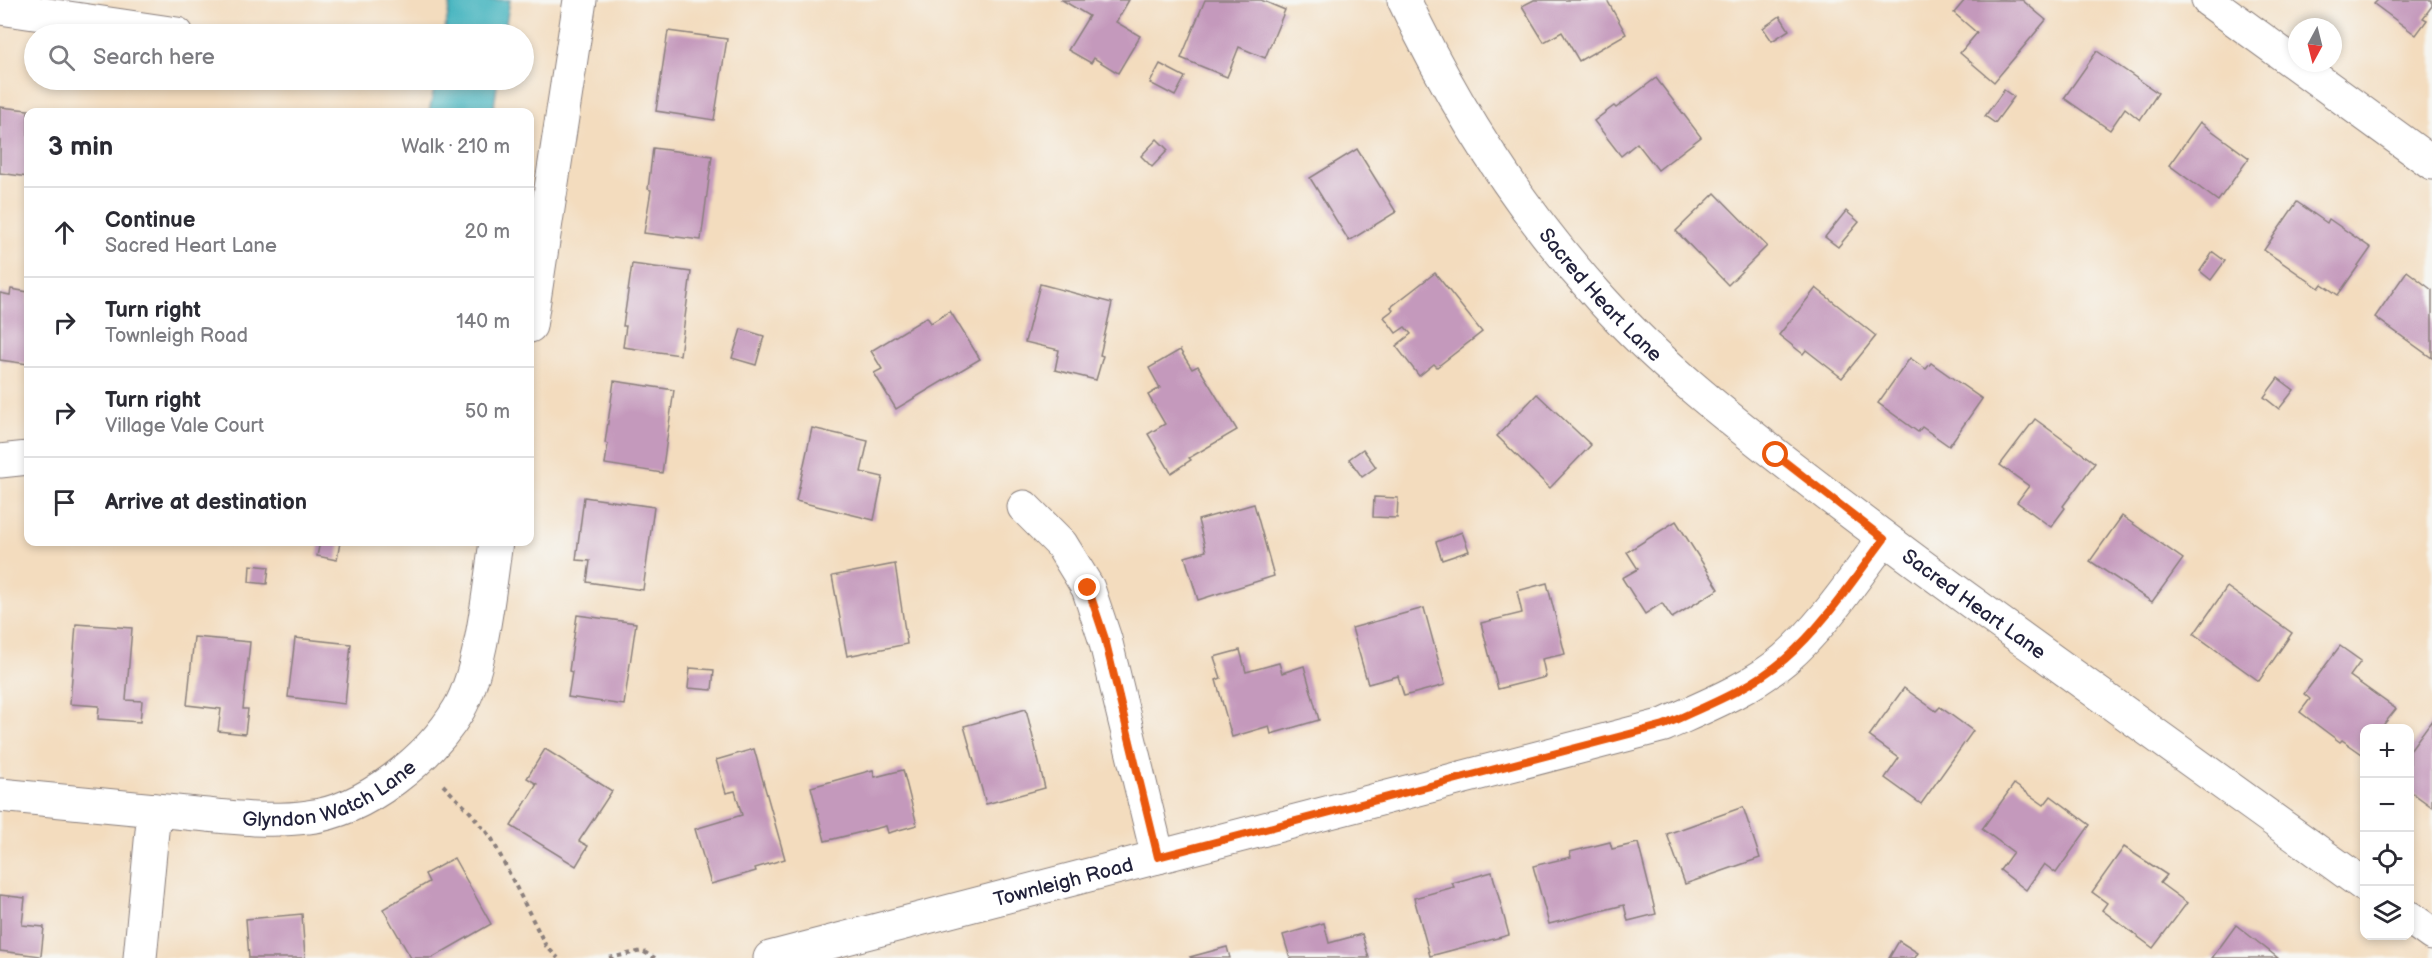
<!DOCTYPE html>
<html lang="en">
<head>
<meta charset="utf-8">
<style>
	:root { --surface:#fff; --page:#f7f7f7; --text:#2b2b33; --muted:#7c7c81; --line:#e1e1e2 }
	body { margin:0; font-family:"Balsamiq Sans",sans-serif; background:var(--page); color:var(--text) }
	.controls { position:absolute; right:18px; bottom:18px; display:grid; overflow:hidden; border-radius:12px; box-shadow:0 3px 9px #0003 }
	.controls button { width:54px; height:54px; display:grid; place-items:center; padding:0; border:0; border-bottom:2px solid var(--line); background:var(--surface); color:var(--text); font:30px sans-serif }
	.compass { position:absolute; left:2288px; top:18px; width:54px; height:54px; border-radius:50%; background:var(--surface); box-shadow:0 3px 9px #0003; rotate:187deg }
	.stop { position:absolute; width:18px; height:18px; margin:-14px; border:4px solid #ea580c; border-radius:50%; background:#fff }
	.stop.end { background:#ea580c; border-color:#fff; box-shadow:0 2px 6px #0008 }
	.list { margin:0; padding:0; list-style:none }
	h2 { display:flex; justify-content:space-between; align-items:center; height:78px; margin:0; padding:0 24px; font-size:26px }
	h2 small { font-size:20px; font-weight:400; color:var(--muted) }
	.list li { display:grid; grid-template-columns:39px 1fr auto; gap:18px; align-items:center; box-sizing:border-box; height:90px; padding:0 24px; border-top:2px solid var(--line) }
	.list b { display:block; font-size:22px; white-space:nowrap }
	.list p { margin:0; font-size:20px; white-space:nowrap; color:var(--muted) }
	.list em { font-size:20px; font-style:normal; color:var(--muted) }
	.icon { flex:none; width:33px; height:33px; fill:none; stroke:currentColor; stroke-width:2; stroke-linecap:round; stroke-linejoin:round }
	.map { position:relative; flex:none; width:2432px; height:958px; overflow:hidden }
	.search { position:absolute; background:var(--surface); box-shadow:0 3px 9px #0003; left:24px; top:24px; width:510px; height:66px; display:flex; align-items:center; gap:15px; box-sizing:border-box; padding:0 21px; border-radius:33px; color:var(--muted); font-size:22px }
	.panel { position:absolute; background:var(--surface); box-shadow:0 3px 9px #0003; left:24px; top:108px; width:510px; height:438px; border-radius:12px }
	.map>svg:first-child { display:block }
	.water { fill:#46b5c0; stroke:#346c7e; stroke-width:1.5 }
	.building { fill:#c499bc }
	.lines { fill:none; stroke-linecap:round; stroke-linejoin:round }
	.minor-casing { stroke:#8a7f7c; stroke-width:35 }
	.path { stroke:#8a7f7c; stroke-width:4; stroke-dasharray:4.5 4.5; stroke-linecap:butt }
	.minor { stroke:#fff; stroke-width:33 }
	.route { stroke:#ea580c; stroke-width:8 }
	.labels { text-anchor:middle; stroke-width:6; stroke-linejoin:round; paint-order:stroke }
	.street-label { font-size:20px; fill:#22223b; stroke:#f6f6f2 }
</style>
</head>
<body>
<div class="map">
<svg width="2432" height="958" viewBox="0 0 2432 958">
	<rect width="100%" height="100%" fill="#f6f6f2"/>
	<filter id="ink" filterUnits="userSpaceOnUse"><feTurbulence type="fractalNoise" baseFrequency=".0167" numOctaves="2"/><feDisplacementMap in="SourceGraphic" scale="12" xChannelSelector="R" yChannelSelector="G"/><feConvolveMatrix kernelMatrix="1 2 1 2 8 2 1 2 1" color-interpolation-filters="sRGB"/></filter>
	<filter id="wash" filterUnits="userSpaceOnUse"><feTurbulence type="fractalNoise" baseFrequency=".008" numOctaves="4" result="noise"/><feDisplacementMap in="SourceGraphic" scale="24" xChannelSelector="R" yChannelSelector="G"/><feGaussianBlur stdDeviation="1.35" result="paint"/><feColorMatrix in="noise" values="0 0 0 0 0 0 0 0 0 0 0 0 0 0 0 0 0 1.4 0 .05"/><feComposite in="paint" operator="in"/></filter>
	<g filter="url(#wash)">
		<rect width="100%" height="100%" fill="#f3dcbe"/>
		<g class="water">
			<polygon points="451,0 510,0 504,34 444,34"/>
			<polygon points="436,80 498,80 493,112 429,112"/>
		</g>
		<g id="blocks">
			<g class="building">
				<polygon points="1062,0 1129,0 1116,22 1140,36 1118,73 1094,58 1091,63 1068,50 1089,16"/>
				<polygon points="1205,0 1261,0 1285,10 1265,58 1239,47 1227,77 1181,58"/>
				<polygon points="1534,0 1607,0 1626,34 1579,61 1562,32 1544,42 1522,6"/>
				<polygon points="1965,0 2022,0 2046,20 1994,82 1960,53 1977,33 1954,13"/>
				<polygon points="2378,0 2432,0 2432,6 2423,18 2427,20 2416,35 2374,4"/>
				<polygon points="1780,16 1789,30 1772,41 1763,28"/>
				<polygon points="668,31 727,39 714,120 656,111"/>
				<polygon points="2097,51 2158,93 2140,120 2125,108 2110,130 2064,98"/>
				<polygon points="1160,64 1185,77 1175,96 1150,83"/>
				<polygon points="1656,78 1701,137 1658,170 1637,143 1621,156 1594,121 1614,106 1616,108"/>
				<polygon points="2004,90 2014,97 1995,123 1985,116"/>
				<polygon points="0,107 37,111 28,112 28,177 0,173"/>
				<polygon points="2200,122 2249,158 2218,201 2169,165"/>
				<polygon points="1157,139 1168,150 1152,167 1141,156"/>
				<polygon points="653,148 712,156 701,240 644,233 651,190 648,189"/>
				<polygon points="1357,149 1396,212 1349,241 1310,178"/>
				<polygon points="1715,193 1767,246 1728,285 1676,231"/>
				<polygon points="2297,202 2327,223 2329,219 2371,248 2338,295 2322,284 2319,288 2264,250"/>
				<polygon points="1846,211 1859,222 1838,247 1825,237"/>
				<polygon points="2213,252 2225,261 2211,280 2200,271"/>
				<polygon points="632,264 691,272 680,355 623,347 626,326 623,326"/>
				<polygon points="2407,271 2432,290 2432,358 2375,317"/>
				<polygon points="1435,273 1482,332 1437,367 1434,364 1419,376 1396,346 1411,334 1405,327 1396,333 1384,317 1393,310 1391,307"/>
				<polygon points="1040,284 1112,303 1100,355 1103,356 1096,380 1055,370 1059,350 1025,342"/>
				<polygon points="1816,288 1876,336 1842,378 1806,350 1803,354 1779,335"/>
				<polygon points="11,289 28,292 28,364 0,360 0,293 10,295"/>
				<polygon points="950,311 980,359 896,409 874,373 882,369 871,351 927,317 931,323"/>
				<polygon points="741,329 764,336 756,365 732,358"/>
				<polygon points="1180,350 1192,369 1198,366 1237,430 1189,458 1191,460 1171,473 1148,434 1165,424 1148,395 1160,388 1149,368"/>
				<polygon points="1910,358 1926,369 1931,363 1982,399 1949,446 1922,427 1918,432 1878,403"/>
				<polygon points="2278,378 2294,390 2279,409 2264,397"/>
				<polygon points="614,381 674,390 662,473 605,464 608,444 605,443"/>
				<polygon points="1537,394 1591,445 1550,488 1497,436"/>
				<polygon points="2035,419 2095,463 2063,506 2065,508 2051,527 2017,502 2029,486 2000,465"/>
				<polygon points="812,428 868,441 861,472 883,477 874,520 796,501"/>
				<polygon points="1363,449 1376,467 1362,477 1349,459"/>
				<polygon points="584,497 654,507 643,590 587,582 590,561 576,560"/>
				<polygon points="1374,497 1398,498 1397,518 1373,517"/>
				<polygon points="1254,504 1274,576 1198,600 1185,557 1206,551 1198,520"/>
				<polygon points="2122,516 2183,559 2152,602 2090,561"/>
				<polygon points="1676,521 1719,589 1672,618 1662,603 1645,614 1622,578 1638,569 1627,552"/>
				<polygon points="1462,532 1469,551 1442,560 1436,542"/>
				<polygon points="320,542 340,542 337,560 317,556"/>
				<polygon points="895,564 907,644 847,656 832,576"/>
				<polygon points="250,565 269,567 267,584 249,582"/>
				<polygon points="1547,583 1565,654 1542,659 1546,677 1498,689 1481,623 1522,613 1517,591"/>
				<polygon points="2227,587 2292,633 2259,681 2194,634"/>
				<polygon points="1424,608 1445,685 1404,696 1398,676 1368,684 1352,628"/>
				<polygon points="577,615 636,623 624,705 568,697 572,672 569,671"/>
				<polygon points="76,624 132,628 126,700 142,701 140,722 98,719 99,706 70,704"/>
				<polygon points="194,637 250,642 243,709 248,709 245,734 218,731 221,709 187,705"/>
				<polygon points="295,638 351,644 345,704 288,697"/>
				<polygon points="2340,646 2361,661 2350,676 2396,709 2381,728 2364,728 2364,751 2362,754 2342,740 2340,742 2300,712 2310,699 2304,694"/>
				<polygon points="1240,650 1246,672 1279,663 1282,673 1304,666 1319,720 1271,734 1269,726 1232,737 1216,680 1221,678 1214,657"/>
				<polygon points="690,668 714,670 712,690 688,688"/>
				<polygon points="1904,688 1936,711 1940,707 1973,731 1921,804 1885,778 1899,758 1869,736"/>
				<polygon points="1026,709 1045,788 986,804 964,726"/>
				<polygon points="2432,720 2432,807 2410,791 2410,750"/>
				<polygon points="545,749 612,791 579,841 588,846 576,866 511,826 537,784 527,778"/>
				<polygon points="754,749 785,859 755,868 756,871 711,884 695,829 742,815 735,791 726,793 716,760"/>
				<polygon points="873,770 875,777 903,770 917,825 888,833 886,826 825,841 811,787"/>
				<polygon points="2014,784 2044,805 2051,796 2090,825 2056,873 2044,864 2026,890 2000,870 2013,852 1982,829"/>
				<polygon points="1743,807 1760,858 1685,884 1667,834"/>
				<polygon points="1610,842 1612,849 1638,843 1656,914 1628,921 1624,905 1549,924 1533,866 1571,857 1570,852"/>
				<polygon points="2124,847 2167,875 2160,883 2187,903 2153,948 2102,910 2107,903 2092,892"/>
				<polygon points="454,858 491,924 432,958 411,958 383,909 429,882 425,874"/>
				<polygon points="1492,872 1509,935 1430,956 1414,898 1454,887 1452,883"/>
				<polygon points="0,895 25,898 22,925 44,927 41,956 0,951"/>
				<polygon points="302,914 305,958 249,958 246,919"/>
				<polygon points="1324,923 1329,943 1362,934 1369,958 1290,958 1283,935"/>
				<polygon points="2236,925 2278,958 2212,958"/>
				<polygon points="1899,941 1918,953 1915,958 1889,958"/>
				<polygon points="1227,947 1230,958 1191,958 1190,957"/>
			</g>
		</g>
	</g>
	<g filter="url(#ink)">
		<use href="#blocks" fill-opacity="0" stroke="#8a7f7c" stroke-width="1.5"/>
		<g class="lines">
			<defs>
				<g id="minor">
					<path id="s1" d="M1404,0C1455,108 1520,210 1601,299C1657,361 1723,414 1790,466C1856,517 1924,568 1992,617C2116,706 2240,796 2364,885"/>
					<polyline points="2208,0 2432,163"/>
					<polyline points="0,8 177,34"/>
					<polyline points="530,326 580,0"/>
					<polyline points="0,461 28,458"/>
					<polyline points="1024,507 1061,544 1088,588 1105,639 1158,857"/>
					<path id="s2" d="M0,795C59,801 118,806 176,812C220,816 264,823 308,817C365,811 430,758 459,709C482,669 489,589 496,542"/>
					<polyline points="2410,918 2432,934"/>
					<polyline points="140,958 154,810"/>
					<path id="s3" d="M770,958L1664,725C1706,706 1750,689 1785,659C1824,625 1853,580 1884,539"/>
				</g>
			</defs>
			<use href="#minor" class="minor-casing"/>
			<g class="path">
				<polyline points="443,785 470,812 492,839 546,946 558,958"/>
				<polyline points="609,958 642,951 655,958"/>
			</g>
			<use href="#minor" class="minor"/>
		</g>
	</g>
	<g class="lines" filter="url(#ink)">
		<path class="route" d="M1088,588L1105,639L1158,857L1664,725C1706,706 1750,689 1785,659C1824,625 1853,580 1884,539L1776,455"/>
	</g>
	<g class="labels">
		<g class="street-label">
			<text dy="7" stroke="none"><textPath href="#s1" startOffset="356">Sacred Heart Lane</textPath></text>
			<text dy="7" stroke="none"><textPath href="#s1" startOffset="842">Sacred Heart Lane</textPath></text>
			<text dy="7" stroke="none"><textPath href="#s2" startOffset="336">Glyndon Watch Lane</textPath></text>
			<text dy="7" stroke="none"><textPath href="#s3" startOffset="303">Townleigh Road</textPath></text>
		</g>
	</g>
</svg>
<div class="controls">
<button>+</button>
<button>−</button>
<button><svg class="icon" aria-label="locate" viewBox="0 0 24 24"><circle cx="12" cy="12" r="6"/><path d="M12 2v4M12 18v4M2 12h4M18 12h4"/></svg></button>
<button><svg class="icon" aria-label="layers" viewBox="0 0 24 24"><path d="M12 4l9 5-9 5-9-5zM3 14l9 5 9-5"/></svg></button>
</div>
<svg class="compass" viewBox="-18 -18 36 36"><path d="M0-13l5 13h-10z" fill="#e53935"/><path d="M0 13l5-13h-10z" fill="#7c7c81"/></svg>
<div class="stop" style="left:1776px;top:455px"></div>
<div class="stop end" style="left:1088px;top:588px"></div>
<div class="search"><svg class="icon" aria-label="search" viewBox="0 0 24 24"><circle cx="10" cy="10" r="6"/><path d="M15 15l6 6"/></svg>Search here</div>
<section class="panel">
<h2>3 min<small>Walk · 210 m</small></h2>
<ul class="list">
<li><svg class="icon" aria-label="ahead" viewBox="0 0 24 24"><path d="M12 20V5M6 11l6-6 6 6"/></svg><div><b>Continue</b><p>Sacred Heart Lane</p></div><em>20 m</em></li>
<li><svg class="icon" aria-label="right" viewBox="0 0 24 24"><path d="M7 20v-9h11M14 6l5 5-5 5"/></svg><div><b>Turn right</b><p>Townleigh Road</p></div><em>140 m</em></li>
<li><svg class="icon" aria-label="right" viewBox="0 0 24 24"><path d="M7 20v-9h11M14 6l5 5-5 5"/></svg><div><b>Turn right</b><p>Village Vale Court</p></div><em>50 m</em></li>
<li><svg class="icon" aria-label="arrive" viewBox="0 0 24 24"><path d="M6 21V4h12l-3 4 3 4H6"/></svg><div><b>Arrive at destination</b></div></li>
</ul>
</section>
</div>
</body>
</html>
